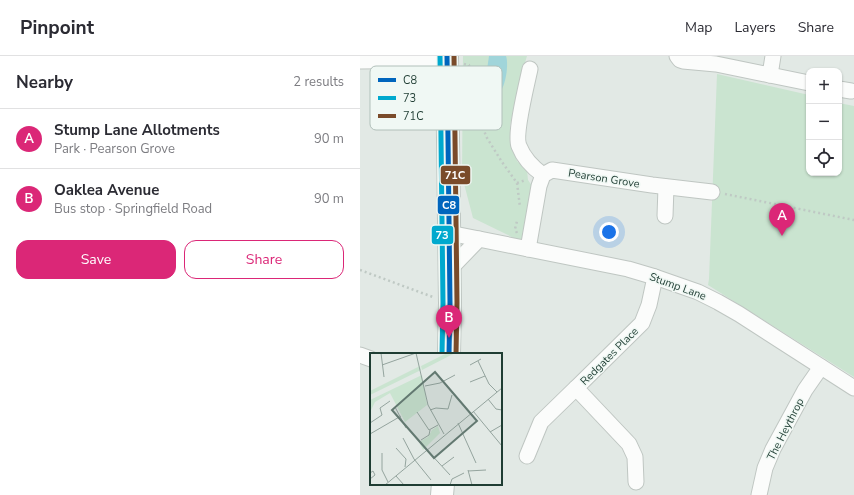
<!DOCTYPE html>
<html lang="en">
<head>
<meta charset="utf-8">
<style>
	:root { --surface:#fff; --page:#f2f2f3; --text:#2b2b33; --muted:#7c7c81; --line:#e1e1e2; --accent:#db2777 }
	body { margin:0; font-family:"Nunito Sans",sans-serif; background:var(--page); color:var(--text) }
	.controls { position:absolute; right:12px; top:12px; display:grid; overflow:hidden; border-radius:8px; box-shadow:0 1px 3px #0004 }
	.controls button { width:36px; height:36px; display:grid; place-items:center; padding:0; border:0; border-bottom:1px solid var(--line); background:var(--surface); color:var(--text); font:20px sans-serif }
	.you { position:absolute; left:249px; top:176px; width:14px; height:14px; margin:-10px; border:3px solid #fff; border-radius:50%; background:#1a73e8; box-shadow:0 0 0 6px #1a73e833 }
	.badge { display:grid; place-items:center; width:26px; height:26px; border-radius:50%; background:var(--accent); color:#fff; font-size:13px; font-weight:700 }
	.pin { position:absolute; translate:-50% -33px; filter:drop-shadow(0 1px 2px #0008) }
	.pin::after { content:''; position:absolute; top:21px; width:14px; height:12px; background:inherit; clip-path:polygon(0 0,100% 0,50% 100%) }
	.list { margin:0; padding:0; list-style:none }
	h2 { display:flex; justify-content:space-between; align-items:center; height:52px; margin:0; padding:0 16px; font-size:17px }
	h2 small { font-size:13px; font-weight:400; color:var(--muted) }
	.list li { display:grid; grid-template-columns:26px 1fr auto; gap:12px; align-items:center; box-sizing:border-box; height:60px; padding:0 16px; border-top:1px solid var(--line) }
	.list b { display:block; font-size:15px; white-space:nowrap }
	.list p { margin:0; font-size:13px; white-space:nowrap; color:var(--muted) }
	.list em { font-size:13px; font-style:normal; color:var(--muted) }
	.actions { display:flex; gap:8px; padding:12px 16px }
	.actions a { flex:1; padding:9px 0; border:1px solid var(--accent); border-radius:12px; text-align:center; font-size:14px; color:var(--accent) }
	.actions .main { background:var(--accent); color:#fff }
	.icon { flex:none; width:22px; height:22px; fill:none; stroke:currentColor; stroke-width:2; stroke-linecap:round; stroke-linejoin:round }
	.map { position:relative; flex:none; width:494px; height:439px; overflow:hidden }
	header { display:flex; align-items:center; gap:24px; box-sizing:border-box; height:56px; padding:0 20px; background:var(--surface); border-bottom:1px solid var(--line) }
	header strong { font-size:19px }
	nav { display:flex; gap:22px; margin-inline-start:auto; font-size:14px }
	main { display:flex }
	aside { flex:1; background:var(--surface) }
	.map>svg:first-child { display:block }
	.green { fill:#cae4d0 }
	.water { fill:#a0d5da }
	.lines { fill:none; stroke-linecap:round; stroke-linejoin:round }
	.street-casing { stroke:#bfc6c2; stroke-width:17 }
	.secondary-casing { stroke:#bec6c2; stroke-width:24 }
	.path { stroke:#bfc9c4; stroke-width:2.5; stroke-dasharray:2 3; stroke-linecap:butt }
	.street { stroke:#fbfcfb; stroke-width:15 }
	.secondary { stroke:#fbfcfb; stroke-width:22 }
	.bus-1-casing { stroke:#f0f8f4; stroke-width:8 }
	.bus-2-casing { stroke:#f0f8f4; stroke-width:8 }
	.bus-3-casing { stroke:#f0f8f4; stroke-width:8 }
	.bus-1 { stroke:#0065bd; stroke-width:5 }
	.bus-2 { stroke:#00a9ce; stroke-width:5 }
	.bus-3 { stroke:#7a4b2a; stroke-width:5 }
	.labels { text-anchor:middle; stroke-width:3; stroke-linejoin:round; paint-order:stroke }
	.street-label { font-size:11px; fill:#1f3d33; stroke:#f0f8f4 }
	.inset-road { fill:none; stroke:#94a49e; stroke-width:1 }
	.view { fill:#637971; fill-opacity:0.15; stroke:#637971; stroke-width:2 }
	.inset-edge { fill:none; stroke:#1f3d33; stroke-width:2 }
	.key { fill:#f0f8f4; stroke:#b1c0ba; stroke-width:1 }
	.key-label { font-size:11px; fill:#1f3d33 }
	.line-badge { stroke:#f0f8f4; stroke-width:1.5 }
	.badge-label { font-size:11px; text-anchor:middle; font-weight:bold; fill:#fff }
</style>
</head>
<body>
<header>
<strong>Pinpoint</strong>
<nav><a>Map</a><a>Layers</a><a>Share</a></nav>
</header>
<main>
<aside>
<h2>Nearby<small>2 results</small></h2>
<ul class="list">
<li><span class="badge">A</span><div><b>Stump Lane Allotments</b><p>Park · Pearson Grove</p></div><em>90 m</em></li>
<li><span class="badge">B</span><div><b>Oaklea Avenue</b><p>Bus stop · Springfield Road</p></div><em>90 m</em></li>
</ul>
<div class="actions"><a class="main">Save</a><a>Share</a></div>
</aside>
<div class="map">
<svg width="494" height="439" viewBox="0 0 494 439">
	<rect width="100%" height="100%" fill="#e2e9e5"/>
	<g class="green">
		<polygon points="103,0 167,0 160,23 160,43 154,49 150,70 153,91 157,105 167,114 168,124 172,130 162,186 113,162 102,120"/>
		<polygon points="357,18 449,39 449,117 479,117 479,47 494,50 494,321 348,229 349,223"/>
	</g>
	<path class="water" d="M129,0H146C150,10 143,56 124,34Z"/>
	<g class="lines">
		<defs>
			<g id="street">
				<polyline points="317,0 320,4 323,5 356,8 449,27"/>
				<polyline points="0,5 86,4"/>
				<path d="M170,13C167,27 154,79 159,90C164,103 172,111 183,119"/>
				<polyline points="410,19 413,0"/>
				<polyline points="479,33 491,35"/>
				<polyline points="305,160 306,131"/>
				<polyline points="89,177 268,213 295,221 338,236 358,246 379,258 494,332"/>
				<polyline points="168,193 179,130 183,119 192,114 292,129 352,136"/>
				<polyline points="90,213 119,183"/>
				<polyline points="0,299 11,303"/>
				<polyline points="167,400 181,366 216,332"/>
				<polyline points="276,426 275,401 269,388 216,332 282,267 289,249 295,221"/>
				<polyline points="399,439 405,412 413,393 445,334 461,311"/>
			</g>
			<g id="secondary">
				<polyline points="87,0 90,247 89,298"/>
				<polyline points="82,439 83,428"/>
			</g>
		</defs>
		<use href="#street" class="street-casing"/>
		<use href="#secondary" class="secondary-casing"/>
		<g class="path">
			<polyline points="104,8 109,9 111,34 116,56 127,82 142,106 157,127 160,151"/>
			<polyline points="157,127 166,124"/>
			<polyline points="365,138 494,164"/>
			<polyline points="157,177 155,173 157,165"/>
			<polyline points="0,214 73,241"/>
		</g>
		<use href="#street" class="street"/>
		<use href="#secondary" class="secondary"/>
		<defs>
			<polyline id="bus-1" points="87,0 90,247 89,298"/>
			<polyline id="bus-2" points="80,0 83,247 82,298"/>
			<polyline id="bus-3" points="94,0 97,247 96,298"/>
		</defs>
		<use href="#bus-1" class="bus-1-casing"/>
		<use href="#bus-2" class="bus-2-casing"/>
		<use href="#bus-3" class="bus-3-casing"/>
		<use href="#bus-1" class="bus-1"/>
		<use href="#bus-2" class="bus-2"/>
		<use href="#bus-3" class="bus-3"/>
	</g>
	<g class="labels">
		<g class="street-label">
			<text transform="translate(244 122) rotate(9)" y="4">Pearson Grove</text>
			<text transform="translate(318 230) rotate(20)" y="4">Stump Lane</text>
			<text transform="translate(249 300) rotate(-45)" y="4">Redgates Place</text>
			<text transform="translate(425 373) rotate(-63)" y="4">The Heythrop</text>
		</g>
	</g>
	<g transform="translate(10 297)">
		<rect width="132" height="132" fill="#e2e9e5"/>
		<path d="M77,0H85L52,17L51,13ZM50,13L51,17L0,42V38ZM52,22L57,52L35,69L20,40L5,49L0,59V47ZM68,73L70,80L53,97L49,89L58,84L62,77Z" fill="#cae4d0"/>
		<path class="inset-road" d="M11,0L14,24M46,0L58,52L74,81M108,8L119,31L127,39M12,12L46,0M100,12L111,6M100,29L115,23M55,33L70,30L85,22M118,46L126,56L132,57M25,54L36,75M60,57L66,55L78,56L82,42M103,58L132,93M47,59L59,77L68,72M0,70L12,62L10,55L20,48M88,70L106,110M120,79L132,72M0,81L31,63M33,85L44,106L61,127M51,87L59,82L60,77M26,95L36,106L35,114M57,97L80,122M12,100V117L18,129M72,113L84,104M98,117L102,132M98,118L116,117M26,123L34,132M0,126L5,122L3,118L0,120M15,132L132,35M80,132L82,126L94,120"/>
		<path class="view" d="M65,19L107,68L64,105L22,57Z"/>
		<rect width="132" height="132" class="inset-edge"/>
	</g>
	<rect x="10" y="10" width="132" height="64" rx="6" class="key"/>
	<rect x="18" y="22" width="18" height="4" fill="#0065bd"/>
	<rect x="18" y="40" width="18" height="4" fill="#00a9ce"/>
	<rect x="18" y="58" width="18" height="4" fill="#7a4b2a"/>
	<g class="key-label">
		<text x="43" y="28">C8</text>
		<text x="43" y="46">73</text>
		<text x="43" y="64">71C</text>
	</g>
	<g class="line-badge">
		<rect x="80" y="109" width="31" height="20" rx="4" fill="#7a4b2a"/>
		<rect x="77" y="139" width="23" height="20" rx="4" fill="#0065bd"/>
		<rect x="71" y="169" width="23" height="20" rx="4" fill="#00a9ce"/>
	</g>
	<g class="badge-label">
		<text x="95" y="123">71C</text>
		<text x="89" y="153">C8</text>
		<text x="82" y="183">73</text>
	</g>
</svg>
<div class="controls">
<button>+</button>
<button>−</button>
<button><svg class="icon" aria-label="locate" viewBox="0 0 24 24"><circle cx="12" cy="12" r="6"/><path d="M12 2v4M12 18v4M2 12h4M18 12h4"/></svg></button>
</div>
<div class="you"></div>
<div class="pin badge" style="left:422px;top:180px">A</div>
<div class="pin badge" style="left:89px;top:282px">B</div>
</div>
</main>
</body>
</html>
